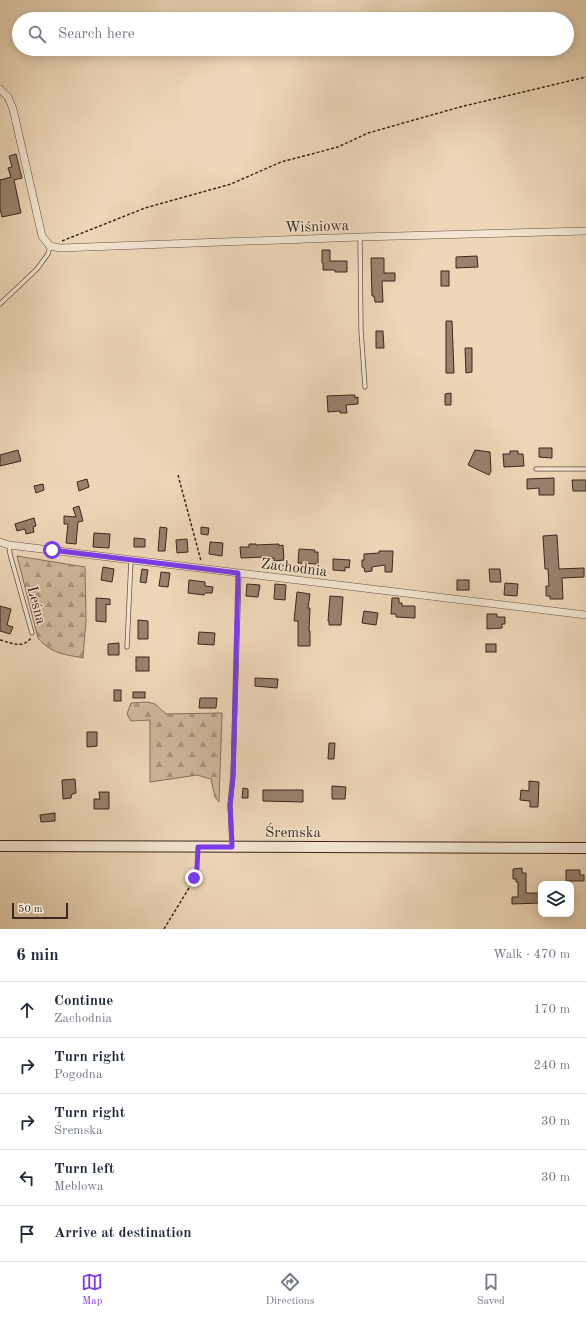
<!DOCTYPE html>
<html lang="en">
<head>
<meta charset="utf-8">
<style>
	:root { --surface:#fff; --page:#f2f2f3; --text:#1f2937; --muted:#747a83; --line:#e0e1e3; --accent:#7c3aed }
	body { margin:0; font-family:"Old Standard TT",serif; background:var(--page); color:var(--text) }
	.controls { position:absolute; right:12px; bottom:12px; display:grid; overflow:hidden; border-radius:8px; box-shadow:0 2px 10px #0003 }
	.controls button { width:36px; height:36px; display:grid; place-items:center; padding:0; border:0; border-bottom:1px solid var(--line); background:var(--surface); color:var(--text); font:20px sans-serif }
	.scale { position:absolute; left:12px; bottom:10px; width:56px; box-sizing:border-box; padding-left:4px; border:2px solid #3c261d; border-top:0; font-size:11px; line-height:14px; white-space:nowrap; color:#3c261d; -webkit-text-stroke:3px #f3e5d1; paint-order:stroke }
	.stop { position:absolute; width:12px; height:12px; margin:-9px; border:3px solid #7c3aed; border-radius:50%; background:#fff }
	.stop.end { background:#7c3aed; border-color:#fff; box-shadow:0 1px 4px #0008 }
	.list { margin:0; padding:0; list-style:none }
	h2 { display:flex; justify-content:space-between; align-items:center; height:52px; margin:0; padding:0 16px; font-size:17px }
	h2 small { font-size:13px; font-weight:400; color:var(--muted) }
	.list li { display:grid; grid-template-columns:26px 1fr auto; gap:12px; align-items:center; box-sizing:border-box; height:56px; padding:0 16px; border-top:1px solid var(--line) }
	.list b { display:block; font-size:15px; white-space:nowrap }
	.list p { margin:0; font-size:13px; white-space:nowrap; color:var(--muted) }
	.list em { font-size:13px; font-style:normal; color:var(--muted) }
	.icon { flex:none; width:22px; height:22px; fill:none; stroke:currentColor; stroke-width:2; stroke-linecap:round; stroke-linejoin:round }
	.map { position:relative; flex:none; width:586px; height:929px; overflow:hidden }
	.search { position:absolute; background:var(--surface); box-shadow:0 2px 10px #0003; left:12px; right:12px; top:12px; height:44px; display:flex; align-items:center; gap:10px; box-sizing:border-box; padding:0 14px; border-radius:22px; color:var(--muted); font-size:15px }
	.sheet { height:332px; background:var(--surface) }
	nav { display:flex; justify-content:space-around; align-items:center; box-sizing:border-box; height:56px; border-top:1px solid var(--line); background:var(--surface); font-size:11px; color:var(--muted) }
	nav a { display:grid; justify-items:center; gap:2px }
	nav .on { color:var(--accent) }
	.map>svg:first-child { display:block }
	.forest { fill:url(#forest-firs); stroke:#86705e }
	.building { fill:#98826e; stroke:#3c261d }
	.lines { fill:none; stroke-linecap:round; stroke-linejoin:round }
	.lane-casing { stroke:#685244; stroke-width:5 }
	.street-casing { stroke:#685244; stroke-width:8 }
	.secondary-casing { stroke:#3c261d; stroke-width:12 }
	.path { stroke:#3c261d; stroke-width:1.5; stroke-dasharray:3 2; stroke-linecap:butt }
	.lane { stroke:#f3e5d1; stroke-width:3.5 }
	.street { stroke:#f3e5d1; stroke-width:7 }
	.secondary { stroke:#f3e5d1; stroke-width:10 }
	.route { stroke:#7c3aed; stroke-width:5 }
	.labels { text-anchor:middle; stroke-width:3; stroke-linejoin:round; paint-order:stroke }
	.street-label { font-size:15px; fill:#3c261d; stroke:#f3e5d1 }
</style>
</head>
<body>
<div class="map">
<svg width="586" height="929" viewBox="0 0 586 929">
	<defs>
		<pattern id="forest-firs" width="22" height="20" patternUnits="userSpaceOnUse"><rect width="22" height="20" fill="#cfb99e"/><path d="M5 1l3.5 6h-7zM16 11l3.5 6h-7z" fill="#a99680"/></pattern>
	</defs>
	<rect width="100%" height="100%" fill="#edd7b8"/>
	<filter id="stains"><feTurbulence type="fractalNoise" baseFrequency=".005" numOctaves="4"/><feColorMatrix values="0 0 0 0 .2 0 0 0 0 .09 0 0 0 0 .02 0 0 0 .5 -.17"/></filter>
	<radialGradient id="worn" r=".72"><stop offset=".6" stop-color="#630" stop-opacity="0"/><stop offset="1" stop-color="#630" stop-opacity=".3"/></radialGradient>
	<g class="forest">
		<path d="M17,556L85,567L86,620L83,658C63,654 52,654 38,638Z"/>
		<polygon points="147,702 155,704 166,714 222,713 219,802 215,797 211,779 197,775 150,782 150,720 131,721 127,714 131,703"/>
	</g>
	<g class="building">
		<polygon points="16,154 22,178 14,180 21,213 2,217 0,209 0,180 11,177 8,168 12,167 9,156"/>
		<polygon points="322,250 330,250 330,261 347,261 347,272 335,272 335,270 323,270 323,263 322,263"/>
		<polygon points="477,256 478,267 456,268 456,257"/>
		<polygon points="371,258 384,258 384,273 395,273 395,281 382,281 383,302 375,302 374,296 372,296"/>
		<rect x="441" y="271" width="8" height="15"/>
		<polygon points="446,321 452,321 454,373 446,373"/>
		<polygon points="376,331 383,331 384,348 376,348"/>
		<polygon points="465,348 472,348 472,372 466,373"/>
		<polygon points="451,393 451,405 445,405 445,394"/>
		<polygon points="351,395 355,395 355,398 358,397 358,404 346,405 347,413 340,413 340,411 328,412 327,396"/>
		<polygon points="539,448 552,448 552,458 539,457"/>
		<polygon points="18,450 21,461 0,466 0,455"/>
		<polygon points="475,450 490,452 491,471 489,475 468,465"/>
		<polygon points="510,451 518,451 518,454 523,454 524,466 504,467 503,454 510,454"/>
		<polygon points="554,478 554,495 539,495 539,488 527,489 527,479"/>
		<polygon points="87,479 89,487 79,491 77,482"/>
		<polygon points="572,480 586,480 586,491 573,491"/>
		<polygon points="43,484 44,490 36,493 34,486"/>
		<polygon points="79,506 83,521 78,522 76,544 66,543 68,524 64,524 64,516 76,517 73,508"/>
		<polygon points="34,518 36,526 33,527 34,532 26,534 25,529 17,531 15,524"/>
		<polygon points="160,527 167,528 165,551 158,551"/>
		<polygon points="201,527 209,528 208,535 201,534"/>
		<polygon points="94,533 110,534 109,548 93,547"/>
		<polygon points="557,535 559,569 584,568 584,577 562,578 563,599 550,599 550,596 546,596 546,586 549,586 548,569 545,569 543,536"/>
		<polygon points="134,538 145,539 145,547 134,547"/>
		<polygon points="187,539 188,552 177,553 176,540"/>
		<polygon points="210,542 223,543 222,556 209,554"/>
		<polygon points="249,544 256,544 256,545 279,544 279,546 283,545 284,560 274,561 274,558 265,558 265,557 241,558 240,547 249,547"/>
		<polygon points="299,549 315,550 314,552 318,552 318,564 298,563"/>
		<polygon points="379,551 393,551 392,572 385,572 385,565 372,567 372,571 365,572 364,568 362,567 362,560 364,560 364,554 379,553"/>
		<polygon points="333,559 350,560 349,568 345,567 345,571 333,570"/>
		<polygon points="103,567 114,569 112,582 101,580"/>
		<polygon points="142,569 148,570 146,583 140,582"/>
		<polygon points="489,569 500,569 501,582 490,582"/>
		<polygon points="161,572 170,573 168,587 159,586"/>
		<polygon points="189,580 205,582 205,586 213,587 212,593 205,593 204,595 188,593"/>
		<rect x="457" y="580" width="12" height="10"/>
		<polygon points="505,583 518,584 517,596 504,595"/>
		<polygon points="247,584 260,585 258,597 246,596"/>
		<polygon points="275,584 286,585 285,600 274,599"/>
		<polygon points="297,592 310,594 308,608 310,608 309,631 310,631 310,646 298,646 298,621 294,621"/>
		<polygon points="330,596 343,597 341,625 329,625 329,621 328,621"/>
		<polygon points="96,598 110,599 110,605 106,604 106,622 96,621"/>
		<polygon points="392,598 399,598 399,603 402,603 402,606 415,606 415,618 396,617 396,614 391,614"/>
		<polygon points="0,606 11,609 7,625 13,627 10,634 0,631"/>
		<polygon points="364,611 378,613 376,625 362,623"/>
		<polygon points="487,614 497,614 497,617 505,617 505,624 502,624 502,628 487,629"/>
		<polygon points="138,620 148,621 148,639 138,639"/>
		<polygon points="199,632 215,633 214,645 198,644"/>
		<polygon points="119,643 119,655 108,655 108,644"/>
		<rect x="486" y="644" width="10" height="8"/>
		<rect x="136" y="657" width="13" height="14"/>
		<polygon points="255,678 278,679 277,688 255,686"/>
		<rect x="114" y="690" width="7" height="11"/>
		<rect x="133" y="692" width="12" height="6"/>
		<polygon points="200,698 217,698 216,708 199,708"/>
		<polygon points="87,732 97,732 97,746 87,747"/>
		<polygon points="329,743 335,743 334,759 328,759"/>
		<polygon points="75,779 76,793 72,794 71,798 63,799 62,780"/>
		<polygon points="529,781 539,782 538,807 530,807 530,801 520,800 521,790 529,791"/>
		<polygon points="332,786 346,787 345,799 332,799"/>
		<polygon points="243,788 248,789 248,798 242,798"/>
		<polygon points="263,790 303,790 303,802 263,801"/>
		<polygon points="99,792 109,792 109,809 94,809 94,799 100,799"/>
		<polygon points="55,813 55,821 41,822 40,815"/>
		<polygon points="522,868 522,873 526,873 526,893 541,893 541,903 512,904 512,897 518,897 518,882 516,882 516,879 513,879 513,869"/>
		<polygon points="566,870 580,870 580,875 584,875 584,881 566,881"/>
	</g>
	<g class="lines">
		<defs>
			<g id="lane">
				<polyline points="360,237 361,330 365,387"/>
				<polyline points="0,304 37,269 48,254 50,246"/>
				<polyline points="536,469 586,469"/>
				<polyline points="9,545 10,554 32,633"/>
				<polyline points="127,647 131,559"/>
				<polyline points="232,845 230,805 233,776 239,573"/>
			</g>
			<g id="street">
				<polyline points="0,89 8,97 13,109 42,236 50,246 60,248 360,237 586,231"/>
				<polyline points="0,542 9,545 586,615"/>
			</g>
			<polyline id="secondary" points="0,846 586,848"/>
		</defs>
		<use href="#lane" class="lane-casing"/>
		<use href="#street" class="street-casing"/>
		<use href="#secondary" class="secondary-casing"/>
		<g class="path">
			<polyline points="62,241 145,208 231,184 281,162 338,147 368,133 460,107 586,77"/>
			<polyline points="178,475 201,561"/>
			<path d="M0,640C12,643 22,649 31,638"/>
			<polyline points="164,929 192,883 197,868 197,856"/>
		</g>
		<use href="#lane" class="lane"/>
		<use href="#street" class="street"/>
		<use href="#secondary" class="secondary"/>
	</g>
	<g class="lines">
		<polyline class="route" points="52,550 238,573 233,776 230,805 232,847 198,847 197,868 194,878"/>
	</g>
	<g class="labels">
		<g class="street-label">
			<text transform="translate(317 226) rotate(-2)" y="5">Wiśniowa</text>
			<text transform="translate(294 567) rotate(7)" y="5">Zachodnia</text>
			<text transform="translate(37 605) rotate(75)" y="5">Leśna</text>
			<text x="293" y="837">Śremska</text>
		</g>
	</g>
	<rect width="100%" height="100%" filter="url(#stains)"/>
	<rect width="100%" height="100%" fill="url(#worn)"/>
</svg>
<div class="controls">
<button><svg class="icon" aria-label="layers" viewBox="0 0 24 24"><path d="M12 4l9 5-9 5-9-5zM3 14l9 5 9-5"/></svg></button>
</div>
<div class="scale">50 m</div>
<div class="stop" style="left:52px;top:550px"></div>
<div class="stop end" style="left:194px;top:878px"></div>
<div class="search"><svg class="icon" aria-label="search" viewBox="0 0 24 24"><circle cx="10" cy="10" r="6"/><path d="M15 15l6 6"/></svg>Search here</div>
</div>
<section class="sheet">
<h2>6 min<small>Walk · 470 m</small></h2>
<ul class="list">
<li><svg class="icon" aria-label="ahead" viewBox="0 0 24 24"><path d="M12 20V5M6 11l6-6 6 6"/></svg><div><b>Continue</b><p>Zachodnia</p></div><em>170 m</em></li>
<li><svg class="icon" aria-label="right" viewBox="0 0 24 24"><path d="M7 20v-9h11M14 6l5 5-5 5"/></svg><div><b>Turn right</b><p>Pogodna</p></div><em>240 m</em></li>
<li><svg class="icon" aria-label="right" viewBox="0 0 24 24"><path d="M7 20v-9h11M14 6l5 5-5 5"/></svg><div><b>Turn right</b><p>Śremska</p></div><em>30 m</em></li>
<li><svg class="icon" aria-label="left" viewBox="0 0 24 24"><path d="M17 20v-9H6M10 6l-5 5 5 5"/></svg><div><b>Turn left</b><p>Meblowa</p></div><em>30 m</em></li>
<li><svg class="icon" aria-label="arrive" viewBox="0 0 24 24"><path d="M6 21V4h12l-3 4 3 4H6"/></svg><div><b>Arrive at destination</b></div></li>
</ul>
</section>
<nav>
<a class="on"><svg class="icon" aria-label="map" viewBox="0 0 24 24"><path d="M3 6l6-2 6 2 6-2v14l-6 2-6-2-6 2zM9 4v14M15 6v14"/></svg>Map</a>
<a><svg class="icon" aria-label="directions" viewBox="0 0 24 24"><path d="M12 3l9 9-9 9-9-9zM9 14v-3h6M13 9l2 2-2 2"/></svg>Directions</a>
<a><svg class="icon" aria-label="saved" viewBox="0 0 24 24"><path d="M7 4h10v16l-5-4-5 4z"/></svg>Saved</a>
</nav>
</body>
</html>
